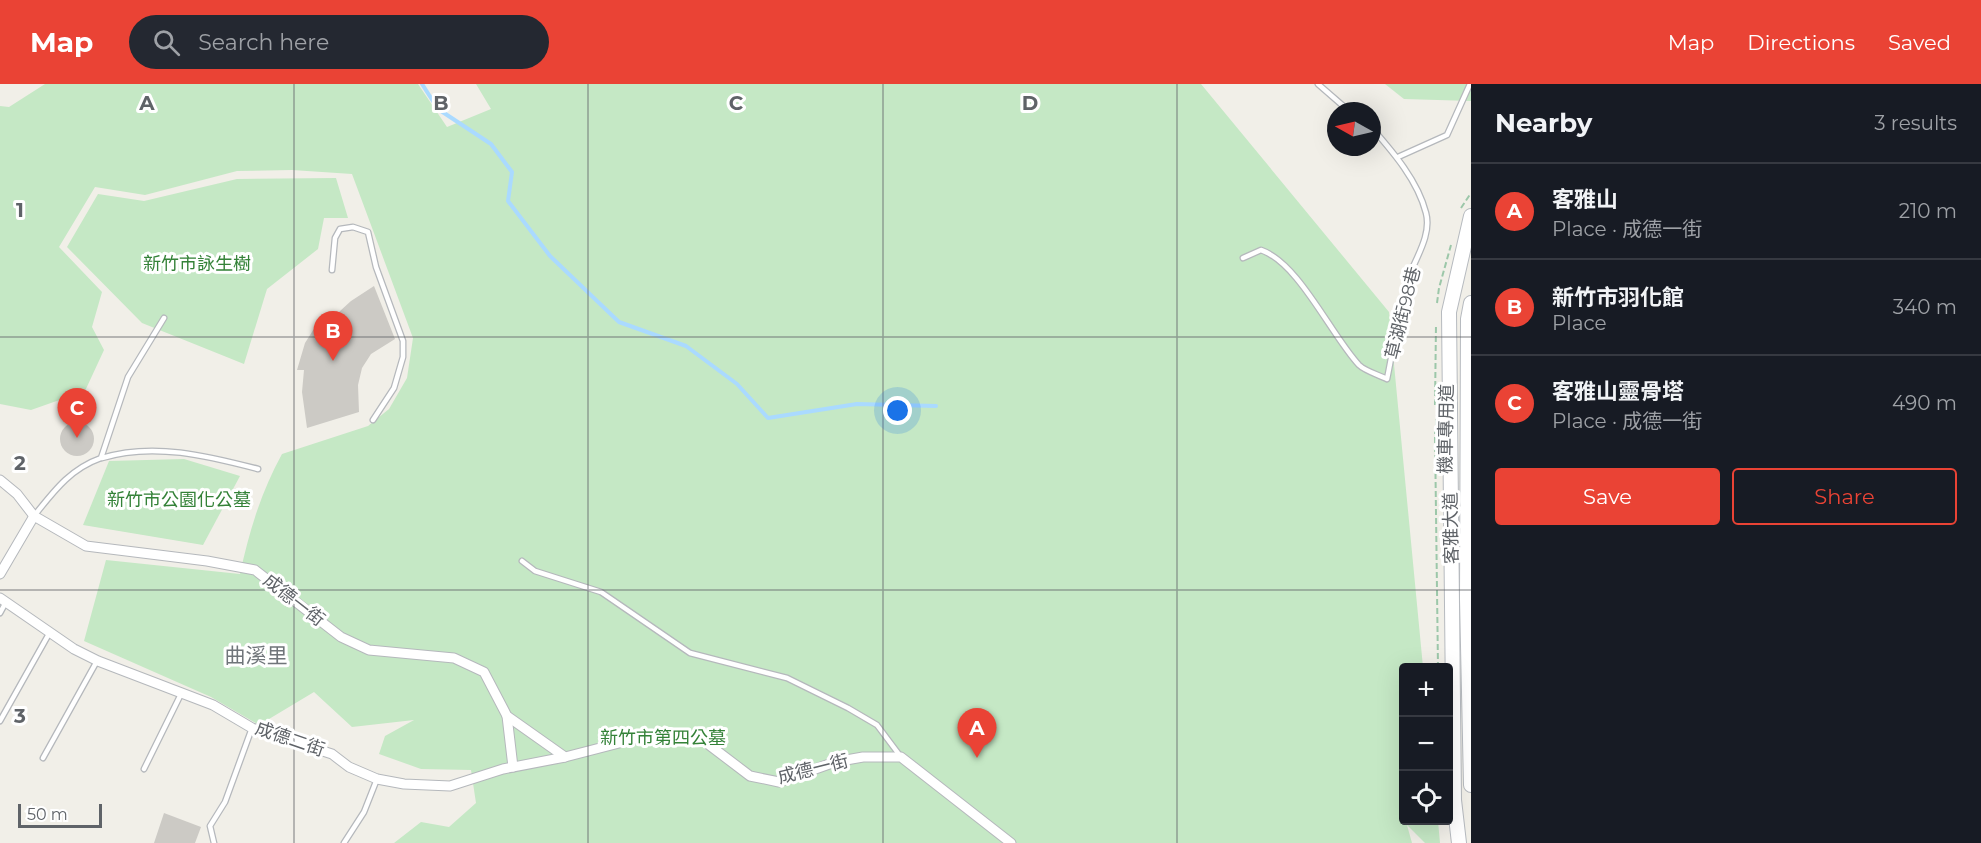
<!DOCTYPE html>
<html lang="en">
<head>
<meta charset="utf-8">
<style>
	:root { --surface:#171b24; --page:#242831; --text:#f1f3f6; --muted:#9ea1a6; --line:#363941; --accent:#ea4335 }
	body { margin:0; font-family:Montserrat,"Noto Sans TC",sans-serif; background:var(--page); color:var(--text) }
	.controls { position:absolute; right:18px; bottom:18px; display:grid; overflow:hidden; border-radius:6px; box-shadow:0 6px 24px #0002 }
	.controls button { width:54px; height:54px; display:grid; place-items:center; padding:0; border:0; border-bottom:2px solid var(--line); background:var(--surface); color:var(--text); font:30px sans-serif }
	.compass { position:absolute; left:1327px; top:18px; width:54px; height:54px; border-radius:50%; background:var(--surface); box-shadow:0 6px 24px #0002; rotate:278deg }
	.scale { position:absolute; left:18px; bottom:15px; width:84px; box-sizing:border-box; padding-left:6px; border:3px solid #5f6368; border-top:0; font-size:16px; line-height:21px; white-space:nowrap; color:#5f6368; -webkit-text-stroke:4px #fff; paint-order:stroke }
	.you { position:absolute; left:898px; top:327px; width:21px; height:21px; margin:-15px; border:4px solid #fff; border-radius:50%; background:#1a73e8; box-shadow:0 0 0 9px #1a73e833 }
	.badge { display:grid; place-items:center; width:39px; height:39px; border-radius:50%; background:var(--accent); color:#fff; font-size:20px; font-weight:700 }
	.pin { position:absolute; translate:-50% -50px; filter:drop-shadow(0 2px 3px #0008) }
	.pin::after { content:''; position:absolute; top:32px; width:21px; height:18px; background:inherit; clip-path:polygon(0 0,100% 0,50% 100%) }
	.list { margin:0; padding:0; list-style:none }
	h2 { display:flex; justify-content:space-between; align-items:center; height:78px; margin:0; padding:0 24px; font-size:26px }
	h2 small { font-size:20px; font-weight:400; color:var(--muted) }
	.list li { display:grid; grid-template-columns:39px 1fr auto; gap:18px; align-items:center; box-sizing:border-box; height:96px; padding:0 24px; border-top:2px solid var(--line) }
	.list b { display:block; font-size:22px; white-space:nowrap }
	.list p { margin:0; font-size:20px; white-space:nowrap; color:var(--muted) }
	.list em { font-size:20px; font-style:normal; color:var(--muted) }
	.actions { display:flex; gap:12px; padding:18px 24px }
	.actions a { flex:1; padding:14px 0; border:2px solid var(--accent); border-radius:6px; text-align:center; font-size:21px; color:var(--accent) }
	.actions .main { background:var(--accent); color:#fff }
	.icon { flex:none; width:33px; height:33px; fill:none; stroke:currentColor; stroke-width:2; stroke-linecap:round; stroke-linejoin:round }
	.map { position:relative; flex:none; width:1471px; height:759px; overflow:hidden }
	header { display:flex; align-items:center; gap:36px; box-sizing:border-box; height:84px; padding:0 30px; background:var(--accent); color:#fff }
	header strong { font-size:28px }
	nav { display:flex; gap:33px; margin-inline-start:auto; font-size:21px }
	.search { width:420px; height:54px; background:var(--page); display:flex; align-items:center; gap:15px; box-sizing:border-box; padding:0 21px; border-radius:33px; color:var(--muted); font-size:22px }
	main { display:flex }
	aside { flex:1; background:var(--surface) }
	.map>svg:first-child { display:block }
	.green { fill:#c5e8c5 }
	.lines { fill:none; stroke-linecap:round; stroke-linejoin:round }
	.stream { stroke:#aadaff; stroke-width:4 }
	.building { fill:#cccac5 }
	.lane-casing { stroke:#b5b8bc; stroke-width:7 }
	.street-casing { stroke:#b5b8bc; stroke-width:11 }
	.secondary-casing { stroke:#b6babf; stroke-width:16 }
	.path { stroke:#9cc7a9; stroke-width:2; stroke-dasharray:6 3; stroke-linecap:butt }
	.lane { stroke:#fff; stroke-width:4.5 }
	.street { stroke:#fff; stroke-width:9 }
	.secondary { stroke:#fff; stroke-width:14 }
	.grid { fill:none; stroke:#5f6368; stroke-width:1.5; stroke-opacity:0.55 }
	.labels { text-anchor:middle; stroke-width:6; stroke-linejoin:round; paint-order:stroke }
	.park-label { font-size:18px; fill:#348238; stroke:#fff }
	.street-label { font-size:18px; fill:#5f6368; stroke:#fff }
	.quarter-label { font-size:21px; fill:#70757a; stroke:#fff }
	.grid-label { font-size:20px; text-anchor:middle; font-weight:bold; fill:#5f6368; stroke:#fff; stroke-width:6; stroke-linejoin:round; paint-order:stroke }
</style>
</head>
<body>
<header>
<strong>Map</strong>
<div class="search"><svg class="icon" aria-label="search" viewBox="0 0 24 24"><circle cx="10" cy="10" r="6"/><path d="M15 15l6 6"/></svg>Search here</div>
<nav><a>Map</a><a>Directions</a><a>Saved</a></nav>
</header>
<main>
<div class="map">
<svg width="1471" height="759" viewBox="0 0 1471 759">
	<rect width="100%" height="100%" fill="#f1efe8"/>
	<g class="green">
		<path d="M45,0H418L447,43L491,25L476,0H1201L1389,228L1423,583L1404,584V736L1438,737L1440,759H1425L1407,741L1412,759H394L421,738L449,743L476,719L471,686L421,685L379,670L385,652L414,636L352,643L314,608L259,641L211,613L84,557L106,476L240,490C249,448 261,408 282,370L368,342L389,325L407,294L413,254L352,90L292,86L237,87L145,111L95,103L59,163L102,208L92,243L104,266L85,307L31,326L0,320V22L9,23Z"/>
		<polygon points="1385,0 1471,0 1471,17 1404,15"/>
		<polygon points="336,94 348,134 324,134 318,165 267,205 244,280 142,239 67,163 98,110 144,117 237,95"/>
		<polygon points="184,375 240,392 203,461 83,441 109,377"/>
	</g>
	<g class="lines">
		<polyline class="stream" points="422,0 438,25 491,60 512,88 508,117 550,172 619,238 686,262 737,300 768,334 857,320 936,322"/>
	</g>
	<g class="building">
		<polygon points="374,202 395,255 371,270 362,284 358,301 359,328 307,344 302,308 304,286 297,286 305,259 322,232 328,238 351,217"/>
		<circle cx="77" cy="355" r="17"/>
		<polygon points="164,729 201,743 195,759 154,759"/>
	</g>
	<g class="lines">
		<defs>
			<g id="lane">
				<polyline points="1318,0 1349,27"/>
				<polyline points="1398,73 1447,51 1470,0"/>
				<path d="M1243,174L1261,166C1299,179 1331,251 1359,281C1365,287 1379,291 1387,295C1394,262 1398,227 1408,195C1415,175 1432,151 1426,129C1418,97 1393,68 1372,44"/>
				<polyline points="332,186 335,154 340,145 353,143 368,148 376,183 403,257 403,273 394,304 373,336"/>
				<path d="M102,374C153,358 208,372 258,385"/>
				<path d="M34,432C54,407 70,385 101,374L128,293L164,234"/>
				<polyline points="522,477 535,487 601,508 690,569 787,594 848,624 877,641 901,673"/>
				<polyline points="0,529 6,518"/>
				<polyline points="0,637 50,548"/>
				<polyline points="43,674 97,577"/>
				<polyline points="144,685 181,610"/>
				<polyline points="214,759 210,742 225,718 252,644"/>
				<polyline points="344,759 364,728 377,695"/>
			</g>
			<g id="street">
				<polyline points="0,396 17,410 34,432 86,462 207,477 255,486 341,553 369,566 454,574 484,588 507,632 565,673 654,650 700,654 750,692 779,698 835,678 863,673 901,673 1011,759"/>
				<polyline points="0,490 34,432"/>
				<polyline points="0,514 74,565 98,577 213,621 252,644 332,670 349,683 377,695 404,700 450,702 503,685 565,673"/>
				<polyline points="507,632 513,683"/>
			</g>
			<g id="secondary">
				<polyline points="1471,219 1468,235 1467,515 1471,701"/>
				<polyline points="1459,759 1454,716 1449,228 1471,132"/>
			</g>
		</defs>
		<use href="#lane" class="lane-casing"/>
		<use href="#street" class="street-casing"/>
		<use href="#secondary" class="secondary-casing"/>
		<g class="path">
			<polyline points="1461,124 1471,109"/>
			<polyline points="1437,219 1439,204 1451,161"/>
			<polyline points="1435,321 1436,240"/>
			<polyline points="1438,584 1435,351 1438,320"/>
		</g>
		<use href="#lane" class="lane"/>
		<use href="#street" class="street"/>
		<use href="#secondary" class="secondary"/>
	</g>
	<path class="grid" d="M294,0V759M588,0V759M883,0V759M1177,0V759M0,253H1471M0,506H1471"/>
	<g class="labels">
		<g class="park-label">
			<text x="197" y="186">新竹市詠生樹</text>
			<text x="179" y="422">新竹市公園化公墓</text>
			<text x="663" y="660">新竹市第四公墓</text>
		</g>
		<g class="street-label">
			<text transform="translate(1403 229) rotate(-76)" y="6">草湖街98巷</text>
			<text transform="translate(1446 345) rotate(-89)" y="6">機車專用道</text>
			<text transform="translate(1451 444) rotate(-91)" y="6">客雅大道</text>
			<text transform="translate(294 516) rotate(38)" y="6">成德一街</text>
			<text transform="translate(290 655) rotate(19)" y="6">成德二街</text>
			<text transform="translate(813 685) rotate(-14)" y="6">成德一街</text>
		</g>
		<g class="quarter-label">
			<text x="256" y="579">曲溪里</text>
		</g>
	</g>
	<g class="grid-label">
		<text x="147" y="26">A</text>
		<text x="441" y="26">B</text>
		<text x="736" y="26">C</text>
		<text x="1030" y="26">D</text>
		<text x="20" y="133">1</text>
		<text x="20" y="386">2</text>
		<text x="20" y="639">3</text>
	</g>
</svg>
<div class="controls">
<button>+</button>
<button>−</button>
<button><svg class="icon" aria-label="locate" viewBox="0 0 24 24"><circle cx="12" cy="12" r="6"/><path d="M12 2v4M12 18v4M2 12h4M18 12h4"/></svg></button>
</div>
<svg class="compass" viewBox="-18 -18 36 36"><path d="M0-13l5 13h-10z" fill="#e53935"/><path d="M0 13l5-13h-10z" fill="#9ea1a6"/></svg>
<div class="scale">50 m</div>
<div class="you"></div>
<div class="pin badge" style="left:977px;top:674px">A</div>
<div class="pin badge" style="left:333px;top:277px">B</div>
<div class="pin badge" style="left:77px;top:354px">C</div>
</div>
<aside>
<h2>Nearby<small>3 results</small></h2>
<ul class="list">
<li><span class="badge">A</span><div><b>客雅山</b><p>Place · 成德一街</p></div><em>210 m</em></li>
<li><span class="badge">B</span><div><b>新竹市羽化館</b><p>Place</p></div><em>340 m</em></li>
<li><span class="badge">C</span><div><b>客雅山靈骨塔</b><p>Place · 成德一街</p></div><em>490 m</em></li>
</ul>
<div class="actions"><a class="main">Save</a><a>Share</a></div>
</aside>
</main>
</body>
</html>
